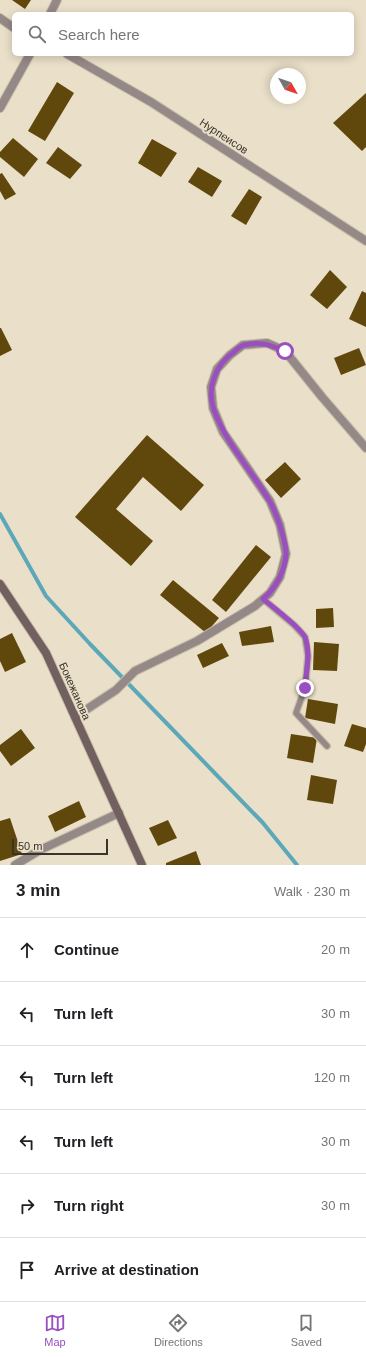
<!DOCTYPE html>
<html lang="en">
<head>
<meta charset="utf-8">
<style>
	:root { --surface:#fff; --page:#f6f6f6; --text:#202124; --muted:#757577; --line:#e0e0e0; --accent:#9a4ebf }
	body { margin:0; font-family:Helvetica,sans-serif; background:var(--page); color:var(--text) }
	.compass { position:absolute; left:270px; top:68px; width:36px; height:36px; border-radius:50%; background:var(--surface); box-shadow:0 2px 10px #0003; rotate:130deg }
	.scale { position:absolute; left:12px; bottom:10px; width:96px; box-sizing:border-box; padding-left:4px; border:2px solid #39342b; border-top:0; font-size:11px; line-height:14px; white-space:nowrap; color:#39342b; -webkit-text-stroke:3px #eadfc8; paint-order:stroke }
	.stop { position:absolute; width:12px; height:12px; margin:-9px; border:3px solid #9a4ebf; border-radius:50%; background:#fff }
	.stop.end { background:#9a4ebf; border-color:#fff; box-shadow:0 1px 4px #0008 }
	.list { margin:0; padding:0; list-style:none }
	h2 { display:flex; justify-content:space-between; align-items:center; height:52px; margin:0; padding:0 16px; font-size:17px }
	h2 small { font-size:13px; font-weight:400; color:var(--muted) }
	.list li { display:grid; grid-template-columns:26px 1fr auto; gap:12px; align-items:center; box-sizing:border-box; height:64px; padding:0 16px; border-top:1px solid var(--line) }
	.list b { display:block; font-size:15px; white-space:nowrap }
	.list em { font-size:13px; font-style:normal; color:var(--muted) }
	.icon { flex:none; width:22px; height:22px; fill:none; stroke:currentColor; stroke-width:2; stroke-linecap:round; stroke-linejoin:round }
	.map { position:relative; flex:none; width:366px; height:865px; overflow:hidden }
	.search { position:absolute; background:var(--surface); box-shadow:0 2px 10px #0003; left:12px; right:12px; top:12px; height:44px; display:flex; align-items:center; gap:10px; box-sizing:border-box; padding:0 14px; border-radius:6px; color:var(--muted); font-size:15px }
	.sheet { height:436px; background:var(--surface) }
	nav { display:flex; justify-content:space-around; align-items:center; box-sizing:border-box; height:56px; border-top:1px solid var(--line); background:var(--surface); font-size:11px; color:var(--muted) }
	nav a { display:grid; justify-items:center; gap:2px }
	nav .on { color:var(--accent) }
	.map>svg:first-child { display:block }
	.lines { fill:none; stroke-linecap:round; stroke-linejoin:round }
	.stream { stroke:#5ca8b9; stroke-width:4 }
	.building { fill:#60480c }
	.lane-casing { stroke:#c7bda9; stroke-width:8 }
	.street-casing { stroke:#c7bda9; stroke-width:10 }
	.secondary-casing { stroke:#c7bda9; stroke-width:10 }
	.lane { stroke:#958988; stroke-width:5.5 }
	.street { stroke:#958988; stroke-width:8 }
	.secondary { stroke:#71605f; stroke-width:8 }
	.route { stroke:#9a4ebf; stroke-width:5 }
	.labels { text-anchor:middle; stroke-width:4; stroke-linejoin:round; paint-order:stroke }
	.street-label { font-size:11px; fill:#39342b; stroke:#eadfc8 }
</style>
</head>
<body>
<div class="map">
<svg width="366" height="865" viewBox="0 0 366 865">
	<rect width="100%" height="100%" fill="#eadfc8"/>
	<g class="lines">
		<polyline class="stream" points="0,514 46,596 90,644 263,823 297,865"/>
	</g>
	<g class="building">
		<polygon points="12,0 31,0 25,9"/>
		<polygon points="57,82 74,93 45,141 28,131"/>
		<polygon points="366,93 366,147 362,151 333,123"/>
		<polygon points="13,138 38,159 24,177 0,157 0,152"/>
		<polygon points="152,139 177,153 161,177 138,163"/>
		<polygon points="58,147 82,165 70,179 46,163"/>
		<polygon points="198,167 222,181 212,197 188,182"/>
		<polygon points="2,173 16,194 5,200 0,191 0,174"/>
		<polygon points="249,189 262,197 246,225 231,216"/>
		<polygon points="330,270 347,287 327,309 310,295"/>
		<polygon points="362,291 366,293 366,327 349,319"/>
		<polygon points="0,328 1,328 12,350 0,356"/>
		<polygon points="359,348 366,365 341,375 334,358"/>
		<polygon points="147,435 204,485 181,511 143,477 116,509 153,541 131,566 75,517"/>
		<polygon points="285,462 301,479 281,498 265,480"/>
		<polygon points="256,545 271,557 226,612 212,600"/>
		<polygon points="173,580 219,618 206,633 160,595"/>
		<polygon points="333,608 334,627 316,628 316,609"/>
		<polygon points="271,626 274,642 242,646 239,632"/>
		<polygon points="12,633 26,662 5,672 0,661 0,639"/>
		<polygon points="314,642 339,644 337,671 313,670"/>
		<polygon points="222,643 229,656 203,668 197,655"/>
		<polygon points="308,699 338,704 335,724 305,718"/>
		<polygon points="352,724 366,728 366,744 363,752 344,746"/>
		<polygon points="21,729 35,748 11,766 0,751 0,745"/>
		<polygon points="291,734 317,738 313,763 287,758"/>
		<polygon points="311,775 337,780 333,804 307,800"/>
		<polygon points="79,801 86,817 55,832 48,816"/>
		<polygon points="10,818 22,854 0,861 0,821"/>
		<polygon points="168,820 177,838 158,846 149,828"/>
		<polygon points="196,851 201,865 166,865 166,863"/>
	</g>
	<g class="lines">
		<defs>
			<polyline id="lane" points="263,599 294,625 305,637 308,656 305,688 296,713 327,746"/>
			<g id="street">
				<polyline points="50,14 57,0"/>
				<polyline points="0,18 14,28"/>
				<polyline points="67,54 151,102 366,241"/>
				<polyline points="0,108 30,54"/>
				<polyline points="75,717 116,690 135,671 197,641 255,606 270,593 280,577 286,554 280,525 270,501 223,432 213,408 211,387 217,369 230,355 243,345 267,343 285,351 322,397 366,448"/>
				<polyline points="15,865 40,850 119,813"/>
			</g>
			<polyline id="secondary" points="0,584 46,653 142,865"/>
		</defs>
		<use href="#lane" class="lane-casing"/>
		<use href="#street" class="street-casing"/>
		<use href="#secondary" class="secondary-casing"/>
		<use href="#lane" class="lane"/>
		<use href="#street" class="street"/>
		<use href="#secondary" class="secondary"/>
	</g>
	<g class="lines">
		<path class="route" d="M285,351C270,345 261,341 244,345C241,346 237,349 234,352C216,364 206,388 214,410C226,443 251,470 269,500C276,511 286,541 286,554C285,571 276,588 263,599C273,607 300,627 305,637C311,653 306,672 305,688"/>
	</g>
	<g class="labels">
		<g class="street-label">
			<text transform="translate(224 136) rotate(33)" y="4">Нурпеисов</text>
			<text transform="translate(75 691) rotate(66)" y="4">Бокежанова</text>
		</g>
	</g>
</svg>
<svg class="compass" viewBox="-18 -18 36 36"><path d="M0-13l5 13h-10z" fill="#e53935"/><path d="M0 13l5-13h-10z" fill="#757577"/></svg>
<div class="scale">50 m</div>
<div class="stop" style="left:285px;top:351px"></div>
<div class="stop end" style="left:305px;top:688px"></div>
<div class="search"><svg class="icon" aria-label="search" viewBox="0 0 24 24"><circle cx="10" cy="10" r="6"/><path d="M15 15l6 6"/></svg>Search here</div>
</div>
<section class="sheet">
<h2>3 min<small>Walk · 230 m</small></h2>
<ul class="list">
<li><svg class="icon" aria-label="ahead" viewBox="0 0 24 24"><path d="M12 20V5M6 11l6-6 6 6"/></svg><div><b>Continue</b></div><em>20 m</em></li>
<li><svg class="icon" aria-label="left" viewBox="0 0 24 24"><path d="M17 20v-9H6M10 6l-5 5 5 5"/></svg><div><b>Turn left</b></div><em>30 m</em></li>
<li><svg class="icon" aria-label="left" viewBox="0 0 24 24"><path d="M17 20v-9H6M10 6l-5 5 5 5"/></svg><div><b>Turn left</b></div><em>120 m</em></li>
<li><svg class="icon" aria-label="left" viewBox="0 0 24 24"><path d="M17 20v-9H6M10 6l-5 5 5 5"/></svg><div><b>Turn left</b></div><em>30 m</em></li>
<li><svg class="icon" aria-label="right" viewBox="0 0 24 24"><path d="M7 20v-9h11M14 6l5 5-5 5"/></svg><div><b>Turn right</b></div><em>30 m</em></li>
<li><svg class="icon" aria-label="arrive" viewBox="0 0 24 24"><path d="M6 21V4h12l-3 4 3 4H6"/></svg><div><b>Arrive at destination</b></div></li>
</ul>
</section>
<nav>
<a class="on"><svg class="icon" aria-label="map" viewBox="0 0 24 24"><path d="M3 6l6-2 6 2 6-2v14l-6 2-6-2-6 2zM9 4v14M15 6v14"/></svg>Map</a>
<a><svg class="icon" aria-label="directions" viewBox="0 0 24 24"><path d="M12 3l9 9-9 9-9-9zM9 14v-3h6M13 9l2 2-2 2"/></svg>Directions</a>
<a><svg class="icon" aria-label="saved" viewBox="0 0 24 24"><path d="M7 4h10v16l-5-4-5 4z"/></svg>Saved</a>
</nav>
</body>
</html>
